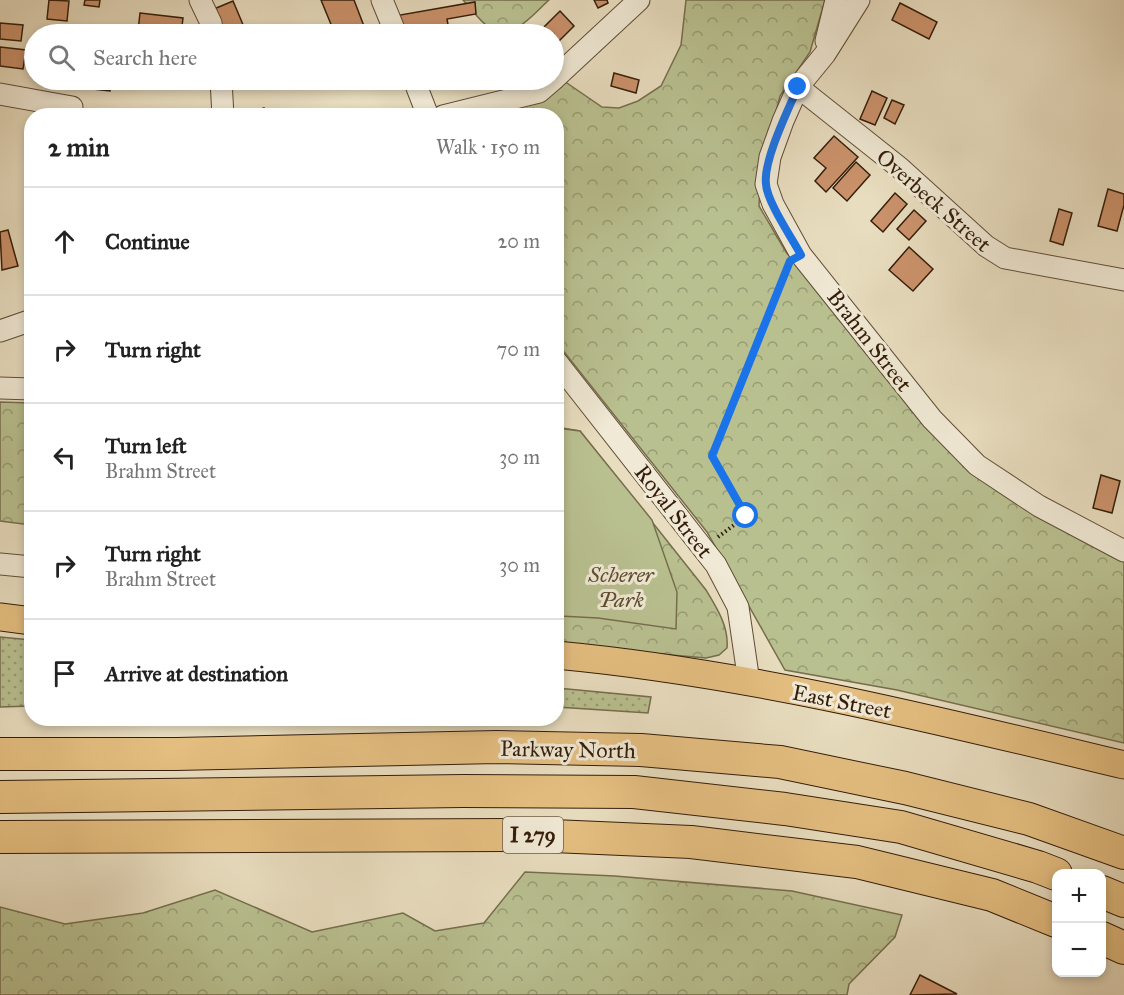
<!DOCTYPE html>
<html lang="en">
<head>
<meta charset="utf-8">
<style>
	:root { --surface:#fff; --page:#f6f6f6; --text:#222; --muted:#767676; --line:#e0e0e0 }
	body { margin:0; font-family:"IM FELL Great Primer",serif; background:var(--page); color:var(--text) }
	.controls { position:absolute; right:18px; bottom:18px; display:grid; overflow:hidden; border-radius:12px; box-shadow:0 3px 9px #0003 }
	.controls button { width:54px; height:54px; display:grid; place-items:center; padding:0; border:0; border-bottom:2px solid var(--line); background:var(--surface); color:var(--text); font:30px sans-serif }
	.stop { position:absolute; width:18px; height:18px; margin:-14px; border:4px solid #1a73e8; border-radius:50%; background:#fff }
	.stop.end { background:#1a73e8; border-color:#fff; box-shadow:0 2px 6px #0008 }
	.list { margin:0; padding:0; list-style:none }
	h2 { display:flex; justify-content:space-between; align-items:center; height:78px; margin:0; padding:0 24px; font-size:26px }
	h2 small { font-size:20px; font-weight:400; color:var(--muted) }
	.list li { display:grid; grid-template-columns:39px 1fr auto; gap:18px; align-items:center; box-sizing:border-box; height:108px; padding:0 24px; border-top:2px solid var(--line) }
	.list b { display:block; font-size:22px; white-space:nowrap }
	.list p { margin:0; font-size:20px; white-space:nowrap; color:var(--muted) }
	.list em { font-size:20px; font-style:normal; color:var(--muted) }
	.icon { flex:none; width:33px; height:33px; fill:none; stroke:currentColor; stroke-width:2; stroke-linecap:round; stroke-linejoin:round }
	.map { position:relative; flex:none; width:1124px; height:995px; overflow:hidden }
	.search { position:absolute; background:var(--surface); box-shadow:0 3px 9px #0003; left:24px; top:24px; width:540px; height:66px; display:flex; align-items:center; gap:15px; box-sizing:border-box; padding:0 21px; border-radius:33px; color:var(--muted); font-size:22px }
	.panel { position:absolute; background:var(--surface); box-shadow:0 3px 9px #0003; left:24px; top:108px; width:540px; height:618px; border-radius:24px }
	.map>svg:first-child { display:block }
	.grass { fill:url(#grass-dots); stroke:#766e4d; stroke-width:1.5 }
	.forest { fill:url(#forest-crowns); stroke:#766e4d; stroke-width:1.5 }
	.pitch { fill:#b9c090; stroke:#766e4d; stroke-width:1.5 }
	.building { fill:#cb926b; stroke:#341d0a; stroke-width:1.5 }
	.lines { fill:none; stroke-linecap:round; stroke-linejoin:round }
	.minor-casing { stroke:#614d37; stroke-width:23 }
	.major-casing { stroke:#341d0a; stroke-width:29 }
	.highway-casing { stroke:#341d0a; stroke-width:34 }
	.path { stroke:#341d0a; stroke-width:4; stroke-dasharray:1.5 3; stroke-linecap:butt }
	.minor { stroke:#f0e9d5; stroke-width:21 }
	.major { stroke:#e4be80; stroke-width:27 }
	.highway { stroke:#e4be80; stroke-width:32 }
	.route { stroke:#1a73e8; stroke-width:8 }
	.labels { text-anchor:middle; stroke-width:6; stroke-linejoin:round; paint-order:stroke }
	.shield { fill:#f0e9d5; stroke:#6c5a47; stroke-width:1.5 }
	.shield-label { font-size:21px; font-weight:bold; fill:#341d0a }
	.street-label { font-size:22px; fill:#341d0a; stroke:#f0e9d5 }
	.park-label { font-size:22px; font-style:italic; fill:#5c4e32; stroke:#f0e9d5 }
</style>
</head>
<body>
<div class="map">
<svg width="1124" height="995" viewBox="0 0 1124 995">
	<defs>
		<pattern id="grass-dots" width="8" height="8" patternUnits="userSpaceOnUse" patternTransform="scale(1.5)"><rect width="8" height="8" fill="#b9c090"/><path d="M2 2h.1M6 6h.1" fill="none" stroke="#979b74" stroke-width="1.8" stroke-linecap="round"/></pattern>
		<pattern id="forest-crowns" width="20" height="18" patternUnits="userSpaceOnUse" patternTransform="scale(1.5)"><rect width="20" height="18" fill="#b9c090"/><path d="M2 6a3 3 0 1 1 6 0M12 15a3 3 0 1 1 6 0" fill="none" stroke="#979b74"/></pattern>
	</defs>
	<rect width="100%" height="100%" fill="#e8ddbf"/>
	<filter id="stains"><feTurbulence type="fractalNoise" baseFrequency=".00333" numOctaves="4"/><feColorMatrix values="0 0 0 0 .2 0 0 0 0 .09 0 0 0 0 .02 0 0 0 .5 -.17"/></filter>
	<radialGradient id="worn" r=".72"><stop offset=".6" stop-color="#630" stop-opacity="0"/><stop offset="1" stop-color="#630" stop-opacity=".3"/></radialGradient>
	<g class="grass">
		<polygon points="0,637 31,640 31,706 0,707"/>
		<polygon points="556,688 557,688 651,697 648,713 557,707"/>
	</g>
	<g class="forest">
		<path d="M463,0H549C533,14 513,42 490,28C480,22 471,8 463,0Z"/>
		<polygon points="686,0 825,0 810,52 780,96 761,169 759,206 786,252 937,437 1124,561 1124,743 897,690 785,670 707,532 557,343 556,116 483,116 564,81 602,107 619,108 638,101 661,86 681,45"/>
		<polygon points="0,402 31,403 31,525 0,521"/>
		<path d="M556,427L580,431L706,590C717,608 729,627 727,648L719,655L706,658L557,645Z"/>
		<polygon points="525,872 615,876 792,891 902,915 895,937 849,984 847,995 0,995 0,907 65,924 143,913 215,890 312,932 403,913 435,931 484,923"/>
	</g>
	<polygon class="pitch" points="557,428 580,431 652,520 677,592 676,629 598,618 560,616 557,619"/>
	<g class="building">
		<polygon points="49,0 69,1 67,21 47,19"/>
		<polygon points="85,0 100,0 99,7 84,5"/>
		<polygon points="321,0 354,0 367,34 335,34"/>
		<polygon points="594,0 607,0 608,3 598,8"/>
		<polygon points="233,1 244,27 225,34 214,9"/>
		<polygon points="475,2 476,14 447,19 449,30 403,34 400,15"/>
		<polygon points="900,3 937,22 929,39 892,20"/>
		<polygon points="560,11 574,26 557,43 554,40 554,34 548,34 542,29"/>
		<polygon points="140,13 183,18 181,34 138,31"/>
		<polygon points="0,23 23,25 21,41 0,39"/>
		<polygon points="0,47 26,50 23,69 0,66"/>
		<polygon points="614,73 639,80 636,93 611,86"/>
		<polygon points="76,80 111,80 110,91 75,87"/>
		<polygon points="154,80 190,80 189,86 153,82"/>
		<polygon points="872,91 887,98 875,125 860,119"/>
		<polygon points="892,100 904,105 895,124 884,118"/>
		<polygon points="264,108 267,116 240,116"/>
		<polygon points="834,136 858,157 826,192 815,181 826,168 814,158"/>
		<polygon points="856,162 870,175 847,201 833,188"/>
		<polygon points="1108,189 1124,194 1124,205 1117,231 1098,226"/>
		<polygon points="895,193 907,204 883,232 871,221"/>
		<polygon points="1059,209 1072,213 1063,245 1050,241"/>
		<polygon points="914,210 926,221 909,240 897,229"/>
		<polygon points="8,230 18,266 2,270 0,232"/>
		<polygon points="909,247 933,269 913,291 889,270"/>
		<polygon points="1101,475 1120,481 1112,513 1093,508"/>
		<polygon points="920,975 957,994 910,995"/>
	</g>
	<g class="lines">
		<defs>
			<g id="minor">
				<polyline points="200,0 211,23 213,34"/>
				<polyline points="382,0 396,34"/>
				<polyline points="859,0 825,54 798,87 783,121 770,157 766,184 773,204 801,255 932,419 977,465 1039,506 1124,551"/>
				<polyline points="826,41 836,0"/>
				<polyline points="554,79 639,0"/>
				<polyline points="221,80 223,116"/>
				<polyline points="414,80 428,116"/>
				<polyline points="798,87 900,168 986,246 1005,258 1124,280"/>
				<polyline points="0,94 72,107"/>
				<polyline points="443,116 539,92 553,80"/>
				<polyline points="0,331 32,320"/>
				<polyline points="556,361 716,565 738,607 749,682"/>
				<polyline points="0,388 32,389"/>
				<polyline points="0,564 32,567"/>
			</g>
			<g id="major">
				<polyline points="0,617 32,621"/>
				<path d="M556,655C749,673 937,720 1124,765"/>
			</g>
			<g id="highway">
				<polyline points="0,754 176,754 497,747 641,750 780,762 905,788 1029,819 1124,853"/>
				<polyline points="0,797 463,791 634,792 785,809 901,827 1038,867 1056,874"/>
				<polyline points="0,837 530,835 691,842 857,862 992,895 1056,921"/>
				<polyline points="1102,892 1124,901"/>
				<polyline points="1102,938 1124,948"/>
			</g>
		</defs>
		<use href="#minor" class="minor-casing"/>
		<use href="#major" class="major-casing"/>
		<use href="#highway" class="highway-casing"/>
		<polyline class="path" points="718,537 746,516 712,456 787,270"/>
		<use href="#minor" class="minor"/>
		<use href="#major" class="major"/>
		<use href="#highway" class="highway"/>
	</g>
	<g class="lines">
		<path class="route" d="M746,516L712,456L790,261L801,255C792,238 767,202 766,184C763,161 788,110 798,87"/>
	</g>
	<g class="labels">
		<rect class="shield" x="503" y="817" width="60" height="36" rx="4.5"/>
		<g class="shield-label">
			<text x="533" y="842">I 279</text>
		</g>
		<g class="street-label">
			<text transform="translate(934 200) rotate(41)" y="8">Overbeck Street</text>
			<text transform="translate(870 340) rotate(52)" y="8">Brahm Street</text>
			<text transform="translate(674 511) rotate(52)" y="8">Royal Street</text>
			<text transform="translate(842 701) rotate(11)" y="8">East Street</text>
			<text transform="translate(568 749) rotate(1)" y="8">Parkway North</text>
		</g>
		<g class="park-label">
			<text x="621" y="582">Scherer<tspan x="621" dy="25">Park</tspan></text>
		</g>
	</g>
	<rect width="100%" height="100%" filter="url(#stains)"/>
	<rect width="100%" height="100%" fill="url(#worn)"/>
</svg>
<div class="controls">
<button>+</button>
<button>−</button>
</div>
<div class="stop" style="left:746px;top:516px"></div>
<div class="stop end" style="left:798px;top:87px"></div>
<div class="search"><svg class="icon" aria-label="search" viewBox="0 0 24 24"><circle cx="10" cy="10" r="6"/><path d="M15 15l6 6"/></svg>Search here</div>
<section class="panel">
<h2>2 min<small>Walk · 150 m</small></h2>
<ul class="list">
<li><svg class="icon" aria-label="ahead" viewBox="0 0 24 24"><path d="M12 20V5M6 11l6-6 6 6"/></svg><div><b>Continue</b></div><em>20 m</em></li>
<li><svg class="icon" aria-label="right" viewBox="0 0 24 24"><path d="M7 20v-9h11M14 6l5 5-5 5"/></svg><div><b>Turn right</b></div><em>70 m</em></li>
<li><svg class="icon" aria-label="left" viewBox="0 0 24 24"><path d="M17 20v-9H6M10 6l-5 5 5 5"/></svg><div><b>Turn left</b><p>Brahm Street</p></div><em>30 m</em></li>
<li><svg class="icon" aria-label="right" viewBox="0 0 24 24"><path d="M7 20v-9h11M14 6l5 5-5 5"/></svg><div><b>Turn right</b><p>Brahm Street</p></div><em>30 m</em></li>
<li><svg class="icon" aria-label="arrive" viewBox="0 0 24 24"><path d="M6 21V4h12l-3 4 3 4H6"/></svg><div><b>Arrive at destination</b></div></li>
</ul>
</section>
</div>
</body>
</html>
